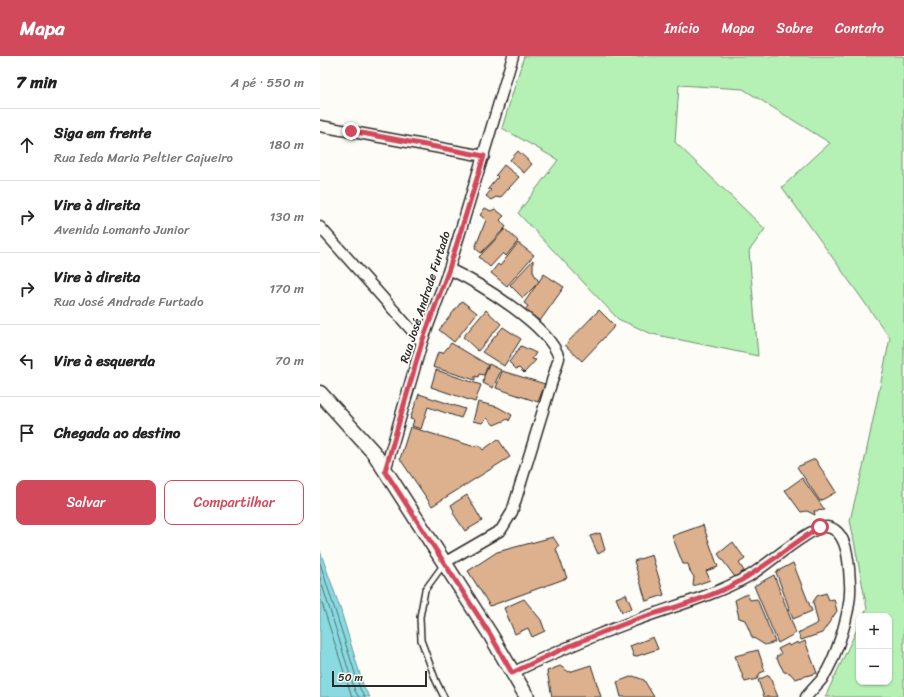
<!DOCTYPE html>
<html lang="pt">
<head>
<meta charset="utf-8">
<style>
	:root { --surface:#fff; --page:#f2f2f2; --text:#222; --muted:#767676; --line:#e0e0e0; --accent:#d1495b }
	body { margin:0; font-family:Sriracha,sans-serif; background:var(--page); color:var(--text) }
	.controls { position:absolute; right:12px; bottom:12px; display:grid; overflow:hidden; border-radius:8px; box-shadow:0 1px 3px #0004 }
	.controls button { width:36px; height:36px; display:grid; place-items:center; padding:0; border:0; border-bottom:1px solid var(--line); background:var(--surface); color:var(--text); font:20px sans-serif }
	.scale { position:absolute; left:12px; bottom:10px; width:95px; box-sizing:border-box; padding-left:4px; border:2px solid #2b2b2b; border-top:0; font-size:11px; line-height:14px; white-space:nowrap; color:#2b2b2b; -webkit-text-stroke:3px #fdfcf7; paint-order:stroke }
	.stop { position:absolute; width:12px; height:12px; margin:-9px; border:3px solid #d1495b; border-radius:50%; background:#fff }
	.stop.end { background:#d1495b; border-color:#fff; box-shadow:0 1px 4px #0008 }
	.list { margin:0; padding:0; list-style:none }
	h2 { display:flex; justify-content:space-between; align-items:center; height:52px; margin:0; padding:0 16px; font-size:17px }
	h2 small { font-size:13px; font-weight:400; color:var(--muted) }
	.list li { display:grid; grid-template-columns:26px 1fr auto; gap:12px; align-items:center; box-sizing:border-box; height:72px; padding:0 16px; border-top:1px solid var(--line) }
	.list b { display:block; font-size:15px; white-space:nowrap }
	.list p { margin:0; font-size:13px; white-space:nowrap; color:var(--muted) }
	.list em { font-size:13px; font-style:normal; color:var(--muted) }
	.actions { display:flex; gap:8px; padding:12px 16px }
	.actions a { flex:1; padding:9px 0; border:1px solid var(--accent); border-radius:8px; text-align:center; font-size:14px; color:var(--accent) }
	.actions .main { background:var(--accent); color:#fff }
	.icon { flex:none; width:22px; height:22px; fill:none; stroke:currentColor; stroke-width:2; stroke-linecap:round; stroke-linejoin:round }
	.map { position:relative; flex:none; width:584px; height:641px; overflow:hidden }
	header { display:flex; align-items:center; gap:24px; box-sizing:border-box; height:56px; padding:0 20px; background:var(--accent); color:#fff }
	header strong { font-size:19px }
	nav { display:flex; gap:22px; margin-inline-start:auto; font-size:14px }
	main { display:flex }
	aside { flex:1; background:var(--surface) }
	.map>svg:first-child { display:block }
	.green { fill:#b5f0b4; stroke:#708e70 }
	.water { fill:#89dbe1; stroke:#639598 }
	.lines { fill:none; stroke-linecap:round; stroke-linejoin:round }
	.shore { stroke:#517174; stroke-width:1 }
	.building { fill:#ddb18e; stroke:#2b2b2b }
	.service-casing { stroke:#2b2b2b; stroke-width:8 }
	.minor-casing { stroke:#2b2b2b; stroke-width:13 }
	.secondary-casing { stroke:#2b2b2b; stroke-width:17 }
	.service { stroke:#fdfcf7; stroke-width:5 }
	.minor { stroke:#fdfcf7; stroke-width:10 }
	.secondary { stroke:#fdfcf7; stroke-width:14 }
	.route { stroke:#d1495b; stroke-width:5 }
	.labels { text-anchor:middle; stroke-width:3.5; stroke-linejoin:round; paint-order:stroke }
	.street-label { font-size:12px; fill:#2b2b2b; stroke:#fdfcf7 }
</style>
</head>
<body>
<header>
<strong>Mapa</strong>
<nav><a>Início</a><a>Mapa</a><a>Sobre</a><a>Contato</a></nav>
</header>
<main>
<aside>
<h2>7 min<small>A pé · 550 m</small></h2>
<ul class="list">
<li><svg class="icon" aria-label="ahead" viewBox="0 0 24 24"><path d="M12 20V5M6 11l6-6 6 6"/></svg><div><b>Siga em frente</b><p>Rua Ieda Maria Peltier Cajueiro</p></div><em>180 m</em></li>
<li><svg class="icon" aria-label="right" viewBox="0 0 24 24"><path d="M7 20v-9h11M14 6l5 5-5 5"/></svg><div><b>Vire à direita</b><p>Avenida Lomanto Junior</p></div><em>130 m</em></li>
<li><svg class="icon" aria-label="right" viewBox="0 0 24 24"><path d="M7 20v-9h11M14 6l5 5-5 5"/></svg><div><b>Vire à direita</b><p>Rua José Andrade Furtado</p></div><em>170 m</em></li>
<li><svg class="icon" aria-label="left" viewBox="0 0 24 24"><path d="M17 20v-9H6M10 6l-5 5 5 5"/></svg><div><b>Vire à esquerda</b></div><em>70 m</em></li>
<li><svg class="icon" aria-label="arrive" viewBox="0 0 24 24"><path d="M6 21V4h12l-3 4 3 4H6"/></svg><div><b>Chegada ao destino</b></div></li>
</ul>
<div class="actions"><a class="main">Salvar</a><a>Compartilhar</a></div>
</aside>
<div class="map">
<svg width="584" height="641" viewBox="0 0 584 641">
	<rect width="100%" height="100%" fill="#fdfcf7"/>
	<filter id="ink" filterUnits="userSpaceOnUse"><feTurbulence type="fractalNoise" baseFrequency=".025" numOctaves="2"/><feDisplacementMap in="SourceGraphic" scale="8" xChannelSelector="R" yChannelSelector="G"/><feConvolveMatrix kernelMatrix="1 2 1 2 8 2 1 2 1" color-interpolation-filters="sRGB"/></filter>
	<g filter="url(#ink)">
		<polygon class="green" points="204,0 584,0 584,641 505,641 539,569 539,626 569,626 569,560 543,560 547,553 530,464 544,407 570,282 462,131 510,87 423,33 359,29 355,86 445,173 429,195 438,300 332,278 298,263 198,157 238,104 182,72"/>
		<polygon class="water" points="0,495 20,552 44,632 50,641 0,641"/>
		<g class="lines">
			<g class="shore">
				<polyline points="0,507 40,633 45,641"/>
				<polyline points="0,522 35,635 39,641"/>
				<polyline points="0,541 32,641"/>
			</g>
		</g>
		<g class="building">
			<polygon points="198,95 212,108 204,117 190,104"/>
			<polygon points="184,109 199,121 180,142 176,141 171,144 166,140 171,134 168,133 178,121 176,119"/>
			<polygon points="165,152 171,155 175,153 184,160 180,164 186,171 161,197 155,192 166,164 160,159"/>
			<polygon points="185,173 198,185 186,200 183,197 170,211 159,201"/>
			<polygon points="198,187 214,199 187,230 171,217 178,208 180,210"/>
			<polygon points="213,204 213,216 219,226 203,242 190,229"/>
			<polygon points="224,218 244,231 220,265 205,254 208,250 204,247"/>
			<polygon points="142,245 157,257 134,286 119,274"/>
			<polygon points="166,254 181,268 158,295 143,281"/>
			<polygon points="279,254 295,270 262,305 245,289"/>
			<polygon points="183,271 201,283 184,310 162,296"/>
			<polygon points="131,287 168,309 164,319 159,318 158,321 155,320 155,324 113,311 118,296 123,297"/>
			<polygon points="201,290 216,297 212,303 216,304 204,317 199,312 196,313 189,306"/>
			<polygon points="169,308 181,314 173,332 163,327 164,320"/>
			<polygon points="116,314 161,329 155,346 111,331"/>
			<polygon points="182,315 225,328 218,346 176,332"/>
			<polygon points="99,338 145,353 141,362 108,351 101,373 92,370 94,364 90,363"/>
			<polygon points="158,346 178,351 192,359 189,365 188,363 174,369 167,362 162,367 153,365"/>
			<polygon points="90,371 152,390 159,389 163,394 178,383 190,401 112,450 80,403"/>
			<polygon points="495,403 516,436 500,445 477,411"/>
			<polygon points="482,422 505,454 494,455 495,459 487,455 481,456 465,434"/>
			<polygon points="147,439 162,465 145,475 133,457 134,455 131,449"/>
			<polygon points="383,469 398,511 386,515 390,524 373,530 374,521 370,515 368,508 363,508 352,480"/>
			<polygon points="280,477 285,494 278,498 270,480"/>
			<polygon points="233,481 239,490 236,493 247,522 170,550 148,515 177,496"/>
			<polygon points="413,486 425,503 419,507 424,515 415,521 398,498"/>
			<polygon points="332,499 344,539 326,545 314,505"/>
			<polygon points="473,507 492,555 473,563 456,516"/>
			<polygon points="454,519 476,577 458,587 434,530"/>
			<polygon points="506,537 509,544 514,543 517,555 502,577 481,584 478,577 498,567 493,546 497,540"/>
			<polygon points="306,538 312,552 302,556 296,542"/>
			<polygon points="427,538 430,544 437,543 455,586 445,589 432,581 425,564 419,562 415,544"/>
			<polygon points="204,543 221,564 225,575 212,581 208,572 195,578 184,552"/>
			<polygon points="333,581 338,593 314,601 310,590"/>
			<polygon points="485,585 497,617 475,623 470,617 464,616 456,601 461,598 458,593 468,588 469,590 478,586 479,588"/>
			<polygon points="438,594 445,615 440,617 437,623 425,626 415,600"/>
			<polygon points="271,609 281,641 232,641 227,615 240,610 249,616"/>
			<polygon points="449,619 458,641 444,641 438,624"/>
			<polygon points="313,620 324,624 334,641 301,641 297,626"/>
		</g>
		<g class="lines">
			<defs>
				<polyline id="service" points="124,508 105,534 100,561 101,584 116,625 124,641"/>
				<g id="minor">
					<polyline points="0,70 164,100"/>
					<polyline points="0,171 102,286"/>
					<polyline points="65,415 102,286 129,213 193,0"/>
					<path d="M124,507L181,474L192,456L239,302C230,270 159,227 129,213"/>
					<path d="M192,617C230,598 271,581 311,566C353,550 389,542 429,520C445,511 493,468 507,471C529,474 529,512 530,528C532,553 516,603 502,623C497,629 491,635 486,641"/>
				</g>
				<polyline id="secondary" points="0,337 54,397 170,578 207,641"/>
			</defs>
			<use href="#service" class="service-casing"/>
			<use href="#minor" class="minor-casing"/>
			<use href="#secondary" class="secondary-casing"/>
			<use href="#service" class="service"/>
			<use href="#minor" class="minor"/>
			<use href="#secondary" class="secondary"/>
		</g>
	</g>
	<g class="lines" filter="url(#ink)">
		<path class="route" d="M31,75L164,100L129,213L102,286L65,415L170,578L192,617C230,598 271,580 312,565C344,554 378,546 409,531C441,515 469,490 500,471"/>
	</g>
	<g class="labels">
		<g class="street-label">
			<text transform="translate(105 241) rotate(-72)" y="4">Rua José Andrade Furtado</text>
		</g>
	</g>
</svg>
<div class="controls">
<button>+</button>
<button>−</button>
</div>
<div class="scale">50 m</div>
<div class="stop" style="left:500px;top:471px"></div>
<div class="stop end" style="left:31px;top:75px"></div>
</div>
</main>
</body>
</html>
